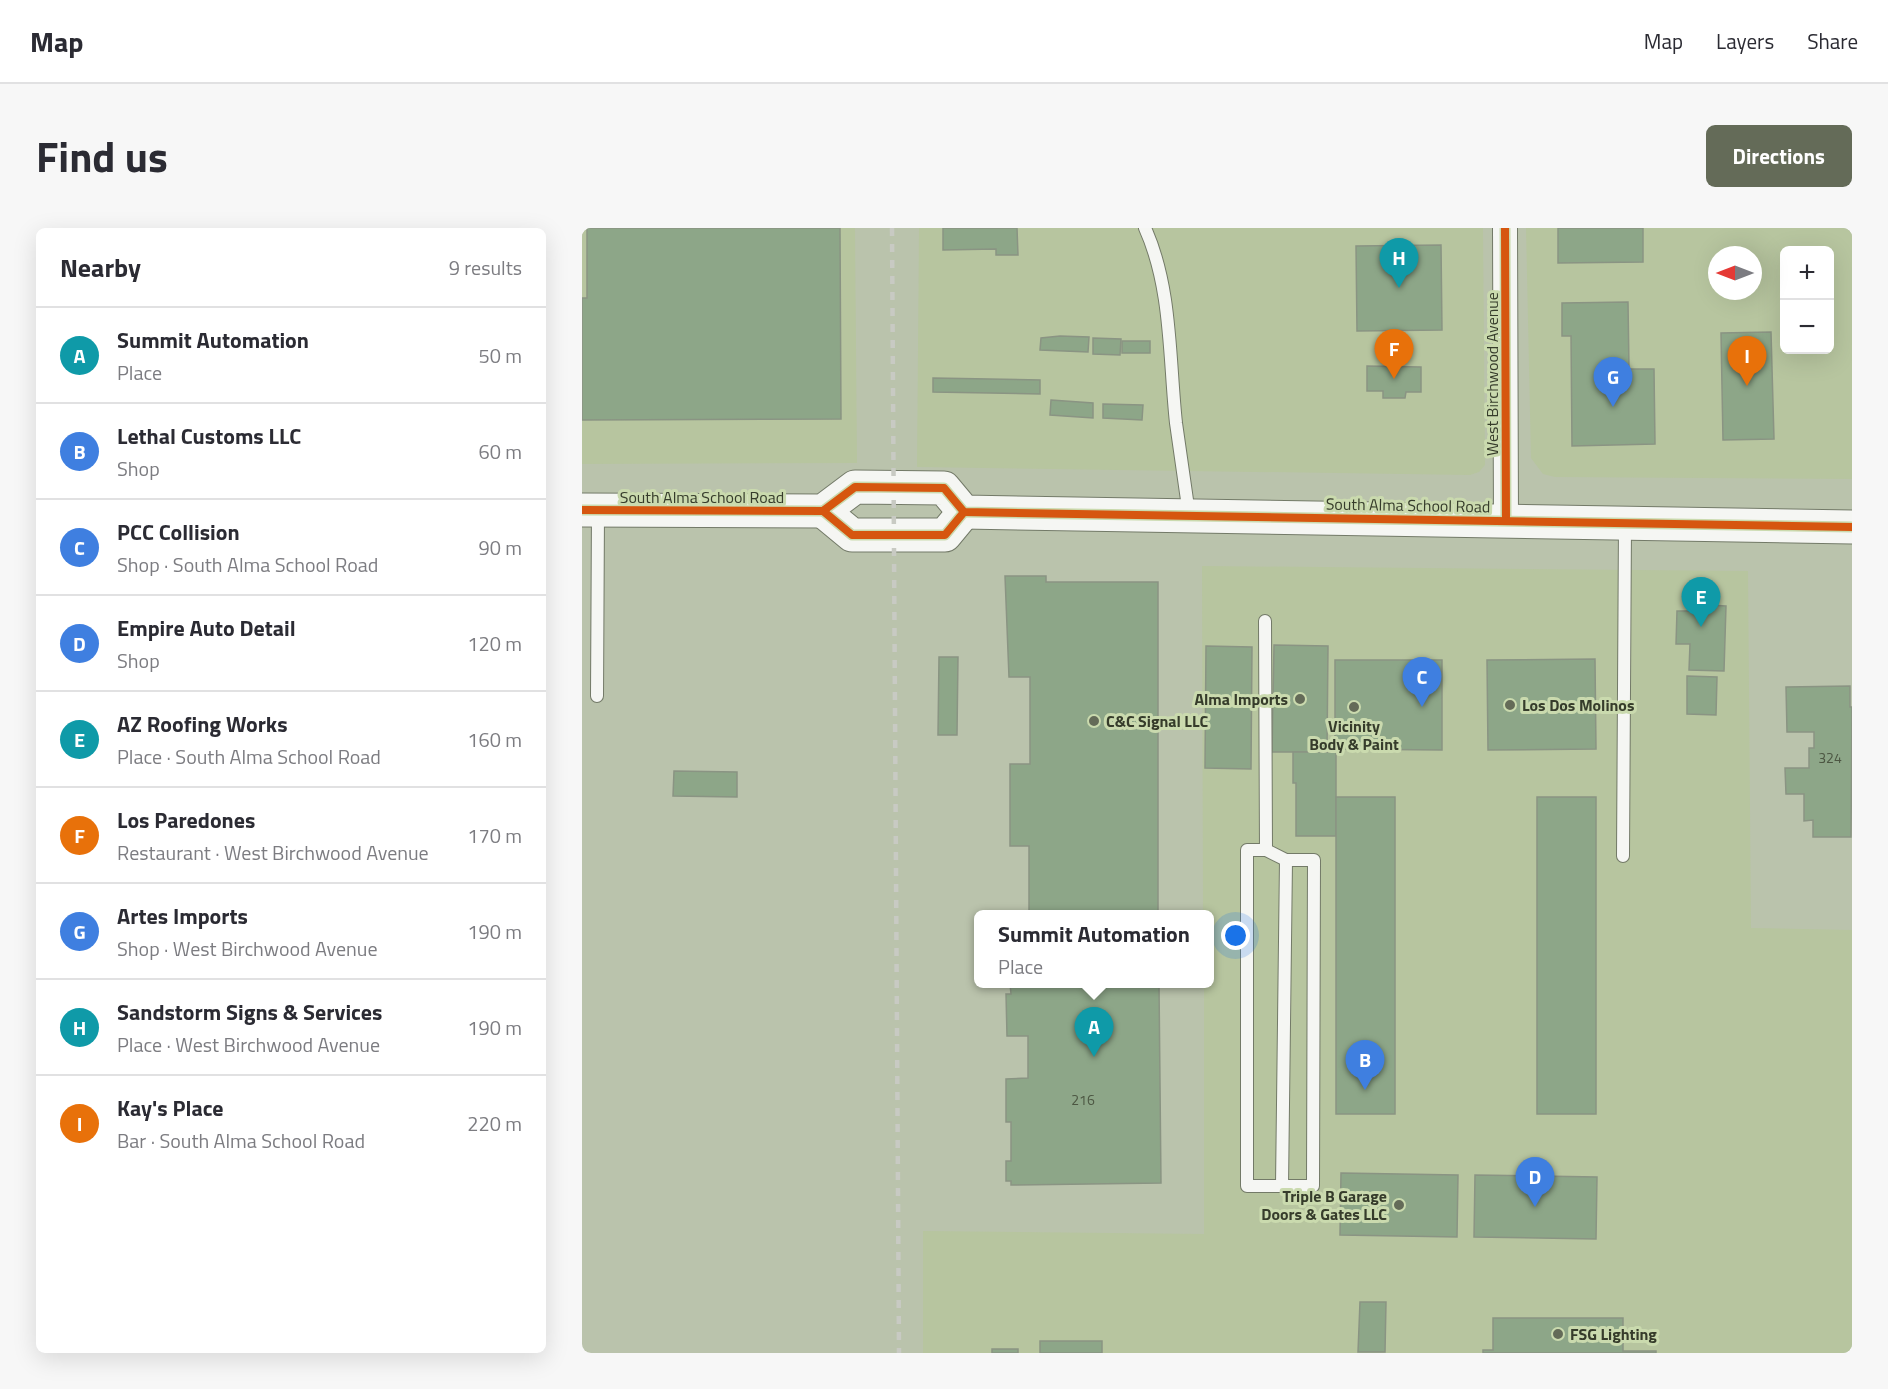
<!DOCTYPE html>
<html lang="en">
<head>
<meta charset="utf-8">
<style>
	:root { --surface:#fff; --page:#f7f7f7; --text:#2b2b33; --muted:#7c7c81; --line:#e1e1e2; --accent:#646b58 }
	body { margin:0; font-family:"Titillium Web",sans-serif; background:var(--page); color:var(--text) }
	.controls { position:absolute; right:18px; top:18px; display:grid; overflow:hidden; border-radius:9px; box-shadow:0 6px 24px #0002 }
	.controls button { width:54px; height:54px; display:grid; place-items:center; padding:0; border:0; border-bottom:2px solid var(--line); background:var(--surface); color:var(--text); font:30px sans-serif }
	.compass { position:absolute; left:1126px; top:18px; width:54px; height:54px; border-radius:50%; background:var(--surface); box-shadow:0 6px 24px #0002; rotate:270deg }
	.you { position:absolute; left:654px; top:708px; width:21px; height:21px; margin:-15px; border:4px solid #fff; border-radius:50%; background:#1a73e8; box-shadow:0 0 0 9px #1a73e833 }
	.badge { display:grid; place-items:center; width:39px; height:39px; border-radius:50%; background:var(--accent); color:#fff; font-size:20px; font-weight:700 }
	.pin { position:absolute; translate:-50% -50px; filter:drop-shadow(0 2px 3px #0008) }
	.pin::after { content:''; position:absolute; top:32px; width:21px; height:18px; background:inherit; clip-path:polygon(0 0,100% 0,50% 100%) }
	.popup { position:absolute; left:392px; top:682px; width:240px; height:78px; box-sizing:border-box; display:grid; place-content:center; border-radius:9px; background:var(--surface); filter:drop-shadow(0 2px 4px #0005); font-size:20px; white-space:nowrap; color:var(--muted) }
	.popup b { font-size:22px; color:var(--text) }
	.popup::after { content:''; position:absolute; left:50%; top:100%; margin-left:-12px; border:12px solid transparent; border-top-color:var(--surface) }
	.list { margin:0; padding:0; list-style:none }
	h2 { display:flex; justify-content:space-between; align-items:center; height:78px; margin:0; padding:0 24px; font-size:26px }
	h2 small { font-size:20px; font-weight:400; color:var(--muted) }
	.list li { display:grid; grid-template-columns:39px 1fr auto; gap:18px; align-items:center; box-sizing:border-box; height:96px; padding:0 24px; border-top:2px solid var(--line) }
	.list b { display:block; font-size:22px; white-space:nowrap }
	.list p { margin:0; font-size:20px; white-space:nowrap; color:var(--muted) }
	.list em { font-size:20px; font-style:normal; color:var(--muted) }
	.map { position:relative; flex:none; width:1270px; height:1125px; overflow:hidden; border-radius:9px }
	header { display:flex; align-items:center; gap:36px; box-sizing:border-box; height:84px; padding:0 30px; background:var(--surface); border-bottom:2px solid var(--line) }
	header strong { font-size:28px }
	nav { display:flex; gap:33px; margin-inline-start:auto; font-size:21px }
	.intro { display:flex; align-items:center; justify-content:space-between; box-sizing:border-box; height:144px; padding:0 36px }
	h1 { margin:0; font-size:42px }
	.button { padding:15px 27px; border-radius:9px; background:var(--accent); color:#fff; font-size:21px; font-weight:700 }
	main { display:flex; gap:36px; padding:0 36px }
	aside { flex:1; background:var(--surface); border-radius:9px; box-shadow:0 6px 24px #0002 }
	.map>svg:first-child { display:block }
	.built { fill:#b7c59f; fill-rule:evenodd }
	.building { fill:#8da688; stroke:#8a9483; stroke-width:1.5 }
	.lines { fill:none; stroke-linecap:round; stroke-linejoin:round }
	.service-casing { stroke:#737a68; stroke-width:14 }
	.minor-casing { stroke:#737a68; stroke-width:26 }
	.secondary-casing { stroke:#737a68; stroke-width:35 }
	.service { stroke:#f5f6f3; stroke-width:12 }
	.minor { stroke:#f5f6f3; stroke-width:24 }
	.secondary { stroke:#f5f6f3; stroke-width:33 }
	.rail { stroke:#c8cac3; stroke-width:4.5; stroke-dasharray:8 8; stroke-linecap:butt }
	.cycleway-casing { stroke:#cadaae; stroke-width:11 }
	.cycleway { stroke:#d6560f; stroke-width:8 }
	.poi-dot { fill:#646b58; stroke:#cadaae; stroke-width:2 }
	.labels { text-anchor:middle; stroke-width:6; stroke-linejoin:round; paint-order:stroke }
	.number-label { font-size:14px; fill:#4c5642 }
	.street-label { font-size:16px; fill:#363c2b; stroke:#cadaae }
	.poi-label { font-size:16px; font-weight:bold; fill:#363c2b; stroke:#cadaae; text-anchor:start }
</style>
</head>
<body>
<header>
<strong>Map</strong>
<nav><a>Map</a><a>Layers</a><a>Share</a></nav>
</header>
<div class="intro"><h1>Find us</h1><a class="button">Directions</a></div>
<main>
<aside>
<h2>Nearby<small>9 results</small></h2>
<ul class="list">
<li><span class="badge" style="background:#0f9aa8">A</span><div><b>Summit Automation</b><p>Place</p></div><em>50 m</em></li>
<li><span class="badge" style="background:#3f7fe0">B</span><div><b>Lethal Customs LLC</b><p>Shop</p></div><em>60 m</em></li>
<li><span class="badge" style="background:#3f7fe0">C</span><div><b>PCC Collision</b><p>Shop · South Alma School Road</p></div><em>90 m</em></li>
<li><span class="badge" style="background:#3f7fe0">D</span><div><b>Empire Auto Detail</b><p>Shop</p></div><em>120 m</em></li>
<li><span class="badge" style="background:#0f9aa8">E</span><div><b>AZ Roofing Works</b><p>Place · South Alma School Road</p></div><em>160 m</em></li>
<li><span class="badge" style="background:#e8710a">F</span><div><b>Los Paredones</b><p>Restaurant · West Birchwood Avenue</p></div><em>170 m</em></li>
<li><span class="badge" style="background:#3f7fe0">G</span><div><b>Artes Imports</b><p>Shop · West Birchwood Avenue</p></div><em>190 m</em></li>
<li><span class="badge" style="background:#0f9aa8">H</span><div><b>Sandstorm Signs &amp; Services</b><p>Place · West Birchwood Avenue</p></div><em>190 m</em></li>
<li><span class="badge" style="background:#e8710a">I</span><div><b>Kay's Place</b><p>Bar · South Alma School Road</p></div><em>220 m</em></li>
</ul>
</aside>
<div class="map">
<svg width="1270" height="1125" viewBox="0 0 1270 1125">
	<rect width="100%" height="100%" fill="#bac3ac"/>
	<g class="built">
		<polygon points="0,0 273,0 275,235 0,236"/>
		<polygon points="337,0 901,0 903,237 897,244 888,247 335,239"/>
		<path d="M944,0H1270V251L973,249L961,246L949,230ZM1202,22H1248V122H1202ZM1135,27H1171V63H1135Z"/>
		<polygon points="620,338 1166,343 1169,700 1270,702 1270,1125 341,1125 341,1003 622,1006 622,756 628,756 628,686 621,686"/>
	</g>
	<g class="building">
		<polygon points="5,0 258,0 259,191 0,192 0,70 5,70"/>
		<polygon points="361,0 435,0 436,27 414,27 414,21 361,22"/>
		<polygon points="976,0 1061,0 1061,34 976,35"/>
		<polygon points="859,17 860,102 775,103 774,18"/>
		<polygon points="1046,74 1047,141 1072,141 1073,216 990,218 989,108 980,108 980,75"/>
		<polygon points="1189,104 1192,211 1141,212 1139,105"/>
		<polygon points="478,108 507,109 506,124 458,122 459,110"/>
		<polygon points="511,110 539,111 538,127 511,126"/>
		<rect x="540" y="113" width="28" height="12"/>
		<polygon points="785,138 839,139 839,164 824,164 823,170 801,170 801,163 785,163"/>
		<polygon points="351,150 458,152 458,166 351,164"/>
		<polygon points="469,172 511,175 511,190 468,187"/>
		<polygon points="521,176 561,177 560,192 521,190"/>
		<polygon points="423,348 464,348 464,354 576,354 576,686 447,686 447,618 428,618 428,536 448,536 448,449 427,449"/>
		<polygon points="1107,376 1144,378 1142,443 1107,442 1108,416 1094,416 1095,383 1107,383"/>
		<polygon points="692,417 746,418 745,524 690,524"/>
		<polygon points="624,418 670,419 669,541 623,540"/>
		<polygon points="357,429 376,429 375,507 356,507"/>
		<polygon points="1013,431 1014,521 906,522 905,432"/>
		<polygon points="753,432 860,432 860,522 753,521"/>
		<polygon points="1105,448 1135,449 1134,487 1105,486"/>
		<polygon points="1268,458 1268,479 1270,479 1269,609 1231,609 1231,592 1222,593 1222,566 1204,566 1203,540 1227,540 1227,520 1232,520 1232,504 1205,504 1204,459"/>
		<polygon points="711,524 754,524 754,608 714,608 714,555 711,555"/>
		<polygon points="92,543 155,544 155,569 91,568"/>
		<rect x="754" y="569" width="59" height="317"/>
		<rect x="955" y="569" width="59" height="317"/>
		<polygon points="428,756 577,756 579,955 429,957 429,953 424,953 424,933 429,933 429,894 424,894 424,851 446,850 446,808 425,808 424,766 429,766"/>
		<polygon points="759,945 876,947 875,1009 758,1007"/>
		<polygon points="893,947 1015,949 1014,1011 892,1009"/>
		<polygon points="778,1074 804,1074 803,1124 776,1124"/>
		<polygon points="911,1090 1041,1090 1041,1123 1074,1123 1074,1125 901,1125 901,1122 911,1122"/>
		<rect x="458" y="1113" width="62" height="12"/>
		<rect x="410" y="1121" width="26" height="4"/>
	</g>
	<g class="lines">
		<defs>
			<g id="service">
				<path d="M563,0C590,60 587,130 594,195C598,225 603,256 607,286"/>
				<polyline points="683,393 684,622 665,622 665,958 731,958 732,632 704,632 684,622"/>
				<polyline points="15,468 16,283"/>
				<polyline points="1041,628 1043,296"/>
				<polyline points="700,958 704,632"/>
			</g>
			<polyline id="minor" points="923,0 924,292"/>
			<g id="secondary">
				<polyline points="0,282 241,283 273,259 362,260 382,284 1270,299"/>
				<polyline points="241,283 270,307 363,307 382,284"/>
			</g>
		</defs>
		<use href="#service" class="service-casing"/>
		<use href="#minor" class="minor-casing"/>
		<use href="#secondary" class="secondary-casing"/>
		<use href="#service" class="service"/>
		<use href="#minor" class="minor"/>
		<use href="#secondary" class="secondary"/>
		<polyline class="rail" points="310,0 317,1125"/>
		<defs>
			<g id="cycleway">
				<polyline points="923,0 924,292"/>
				<polyline points="0,282 241,283 273,259 362,260 382,284 1270,299"/>
				<polyline points="241,283 270,307 363,307 382,284"/>
			</g>
		</defs>
		<use href="#cycleway" class="cycleway-casing"/>
		<use href="#cycleway" class="cycleway"/>
	</g>
	<g class="poi-dot">
		<circle cx="718" cy="471" r="6"/>
		<circle cx="928" cy="477" r="6"/>
		<circle cx="772" cy="479" r="6"/>
		<circle cx="512" cy="493" r="6"/>
		<circle cx="817" cy="977" r="6"/>
		<circle cx="976" cy="1106" r="6"/>
	</g>
	<g class="labels">
		<g class="number-label">
			<text x="1248" y="535">324</text>
			<text x="501" y="877">216</text>
		</g>
		<g class="street-label">
			<text transform="translate(910 146) rotate(-90)" y="6">West Birchwood Avenue</text>
			<text x="120" y="275">South Alma School Road</text>
			<text transform="translate(826 277) rotate(1)" y="6">South Alma School Road</text>
		</g>
		<g class="poi-label">
			<text x="706" y="477" text-anchor="end">Alma Imports</text>
			<text x="940" y="483">Los Dos Molinos</text>
			<text x="524" y="499">C&amp;C Signal LLC</text>
			<text x="772" y="504" text-anchor="middle">Vicinity<tspan x="772" dy="18">Body &amp; Paint</tspan></text>
			<text x="805" y="974" text-anchor="end">Triple B Garage<tspan x="805" dy="18">Doors &amp; Gates LLC</tspan></text>
			<text x="988" y="1112">FSG Lighting</text>
		</g>
	</g>
</svg>
<div class="controls">
<button>+</button>
<button>−</button>
</div>
<svg class="compass" viewBox="-18 -18 36 36"><path d="M0-13l5 13h-10z" fill="#e53935"/><path d="M0 13l5-13h-10z" fill="#7c7c81"/></svg>
<div class="you"></div>
<div class="pin badge" style="left:512px;top:829px;background:#0f9aa8">A</div>
<div class="popup"><b>Summit Automation</b>Place</div>
<div class="pin badge" style="left:783px;top:862px;background:#3f7fe0">B</div>
<div class="pin badge" style="left:840px;top:479px;background:#3f7fe0">C</div>
<div class="pin badge" style="left:953px;top:979px;background:#3f7fe0">D</div>
<div class="pin badge" style="left:1119px;top:399px;background:#0f9aa8">E</div>
<div class="pin badge" style="left:812px;top:151px;background:#e8710a">F</div>
<div class="pin badge" style="left:1031px;top:179px;background:#3f7fe0">G</div>
<div class="pin badge" style="left:817px;top:60px;background:#0f9aa8">H</div>
<div class="pin badge" style="left:1165px;top:158px;background:#e8710a">I</div>
</div>
</main>
</body>
</html>
